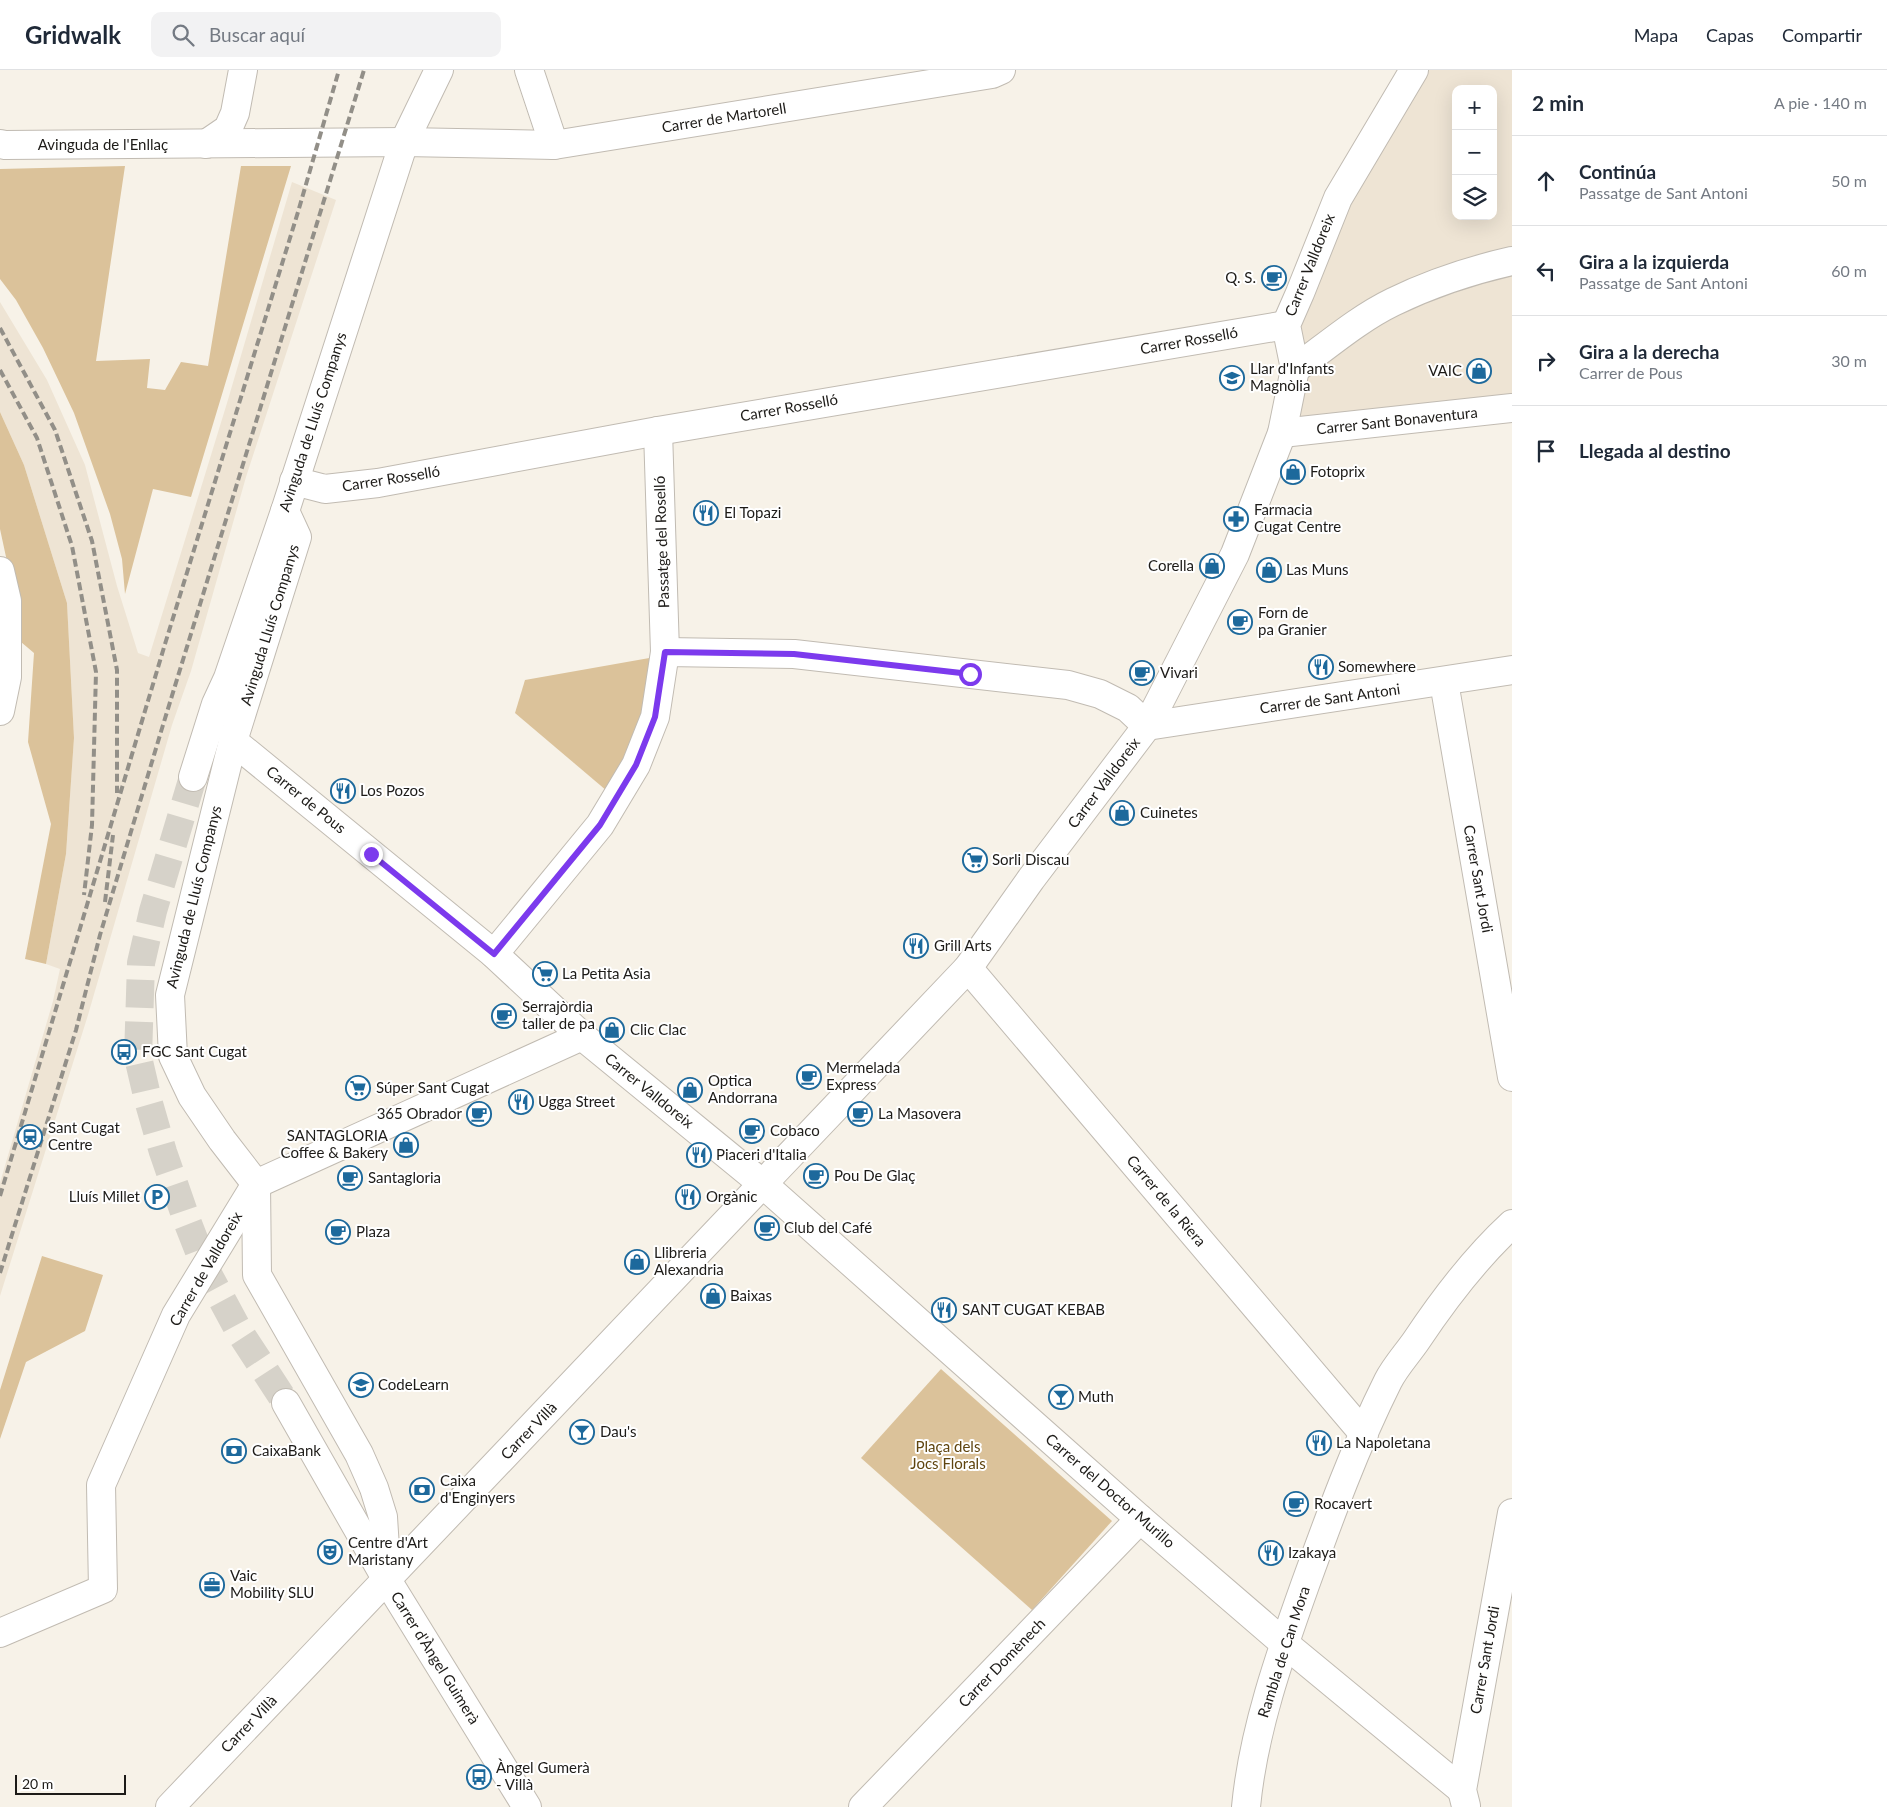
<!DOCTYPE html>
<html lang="es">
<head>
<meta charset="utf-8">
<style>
	:root { --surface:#fff; --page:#f2f2f3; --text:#1f2937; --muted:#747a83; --line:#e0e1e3 }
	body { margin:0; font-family:Lato,sans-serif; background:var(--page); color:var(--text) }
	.controls { position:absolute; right:15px; top:15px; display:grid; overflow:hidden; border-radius:10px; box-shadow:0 5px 20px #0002 }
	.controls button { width:45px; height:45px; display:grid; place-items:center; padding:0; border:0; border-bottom:1px solid var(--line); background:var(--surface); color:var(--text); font:25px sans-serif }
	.scale { position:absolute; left:15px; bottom:12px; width:111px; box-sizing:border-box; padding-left:5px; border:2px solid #1d1b18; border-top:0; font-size:14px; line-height:18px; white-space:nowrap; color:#1d1b18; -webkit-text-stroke:4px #fff; paint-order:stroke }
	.stop { position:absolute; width:15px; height:15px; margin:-11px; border:4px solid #7c3aed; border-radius:50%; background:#fff }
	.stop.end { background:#7c3aed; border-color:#fff; box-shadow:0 1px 5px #0008 }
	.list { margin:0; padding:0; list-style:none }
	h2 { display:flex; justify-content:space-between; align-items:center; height:65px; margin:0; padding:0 20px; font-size:21px }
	h2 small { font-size:16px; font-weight:400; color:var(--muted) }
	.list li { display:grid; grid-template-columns:32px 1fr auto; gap:15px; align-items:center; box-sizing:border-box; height:90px; padding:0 20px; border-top:1px solid var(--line) }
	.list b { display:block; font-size:19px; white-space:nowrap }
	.list p { margin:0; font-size:16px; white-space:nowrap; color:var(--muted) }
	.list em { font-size:16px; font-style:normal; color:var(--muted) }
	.icon { flex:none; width:28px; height:28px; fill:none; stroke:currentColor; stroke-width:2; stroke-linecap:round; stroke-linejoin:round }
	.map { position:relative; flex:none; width:1512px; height:1737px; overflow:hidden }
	header { display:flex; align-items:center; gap:30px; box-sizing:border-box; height:70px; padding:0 25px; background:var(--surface); border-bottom:1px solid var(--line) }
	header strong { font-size:24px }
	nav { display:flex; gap:28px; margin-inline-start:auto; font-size:18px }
	.search { width:350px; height:45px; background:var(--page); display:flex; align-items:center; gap:12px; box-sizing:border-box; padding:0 18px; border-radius:10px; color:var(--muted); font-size:19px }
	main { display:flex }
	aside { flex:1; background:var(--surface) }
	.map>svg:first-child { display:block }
	.built { fill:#eee4d4; fill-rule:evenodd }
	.green { fill:#dbc29a }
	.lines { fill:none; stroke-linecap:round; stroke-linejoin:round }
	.minor-tunnel { stroke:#d6d2c9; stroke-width:28; stroke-dasharray:28 14; stroke-linecap:butt }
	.minor-casing { stroke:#c1bbb2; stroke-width:30 }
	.minor { stroke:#fff; stroke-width:28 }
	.rail { stroke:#928f88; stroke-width:4; stroke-dasharray:8 4; stroke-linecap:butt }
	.route { stroke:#7c3aed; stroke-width:6 }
	.labels { text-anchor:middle; stroke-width:4; stroke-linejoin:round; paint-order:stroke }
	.street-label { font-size:15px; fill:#1d1b18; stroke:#fff }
	.poi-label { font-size:15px; fill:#1d1b18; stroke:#fff; text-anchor:start }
	.park-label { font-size:15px; fill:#5f440e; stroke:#fff }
</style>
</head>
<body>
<header>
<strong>Gridwalk</strong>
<div class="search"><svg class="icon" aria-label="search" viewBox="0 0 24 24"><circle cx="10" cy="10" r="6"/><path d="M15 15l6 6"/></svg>Buscar aquí</div>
<nav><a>Mapa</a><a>Capas</a><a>Compartir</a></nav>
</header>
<main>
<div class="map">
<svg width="1512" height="1737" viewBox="0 0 1512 1737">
	<rect width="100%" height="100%" fill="#f7f2e8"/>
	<g class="built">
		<path d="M1414,0H1512V338L1282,363L1286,255ZM1456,19H1493V146H1456Z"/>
		<polygon points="292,112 336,130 246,407 191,601 172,655 88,945 0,1226 0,1113 53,931 60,899 46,894 66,784 74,668 67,533 24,395 0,342 0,232 47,310 85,395 117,516 138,583 149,587 227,333"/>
	</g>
	<g class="green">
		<polygon points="125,96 96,291 150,289 147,318 165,320 181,292 208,296 241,96 291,96 191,427 153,419 125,524 122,489 110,444 74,343 43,278 16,230 0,209 0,99"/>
		<polygon points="0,342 24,395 67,533 74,668 66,784 46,894 25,889 51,754 28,672 34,583 21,572 17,538 0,459"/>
		<polygon points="655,587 645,642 628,682 607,721 515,643 525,610"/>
		<polygon points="42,1186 103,1205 85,1261 26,1292 0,1369 0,1320"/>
		<polygon points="941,1299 1112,1451 1032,1540 861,1388"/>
	</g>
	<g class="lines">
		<polyline class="minor-tunnel" points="193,707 153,841 141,893 138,987 148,1030 163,1082 187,1151 207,1202 239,1261 286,1333"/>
		<defs>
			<g id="minor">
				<polyline points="529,0 554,75"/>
				<polyline points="0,74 5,75 404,72 554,75 992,4 1001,0"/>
				<polyline points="206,74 228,59 235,43 243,0"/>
				<path d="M1295,299C1327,276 1358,249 1393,232C1430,214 1472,200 1512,191"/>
				<polyline points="658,361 665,582"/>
				<polyline points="1282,363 1512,338"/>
				<polyline points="294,411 325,419 378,413 658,361 1286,255"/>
				<polyline points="285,441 297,467 233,671 170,925 173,986 192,1026 222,1070 256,1114 257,1205 359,1384 374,1418 383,1447 387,1510"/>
				<polyline points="0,501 7,531 7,607 0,641"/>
				<polyline points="1444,612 1512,1007"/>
				<polyline points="233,671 494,884 582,966 764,1115 1140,1449 1284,1573 1462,1720"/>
				<polyline points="193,707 216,634 228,608 285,441 404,72 439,0"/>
				<polyline points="494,884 600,755 636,695 655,647 665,582 794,584 1068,615 1100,624 1128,638 1147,656 1512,600"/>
				<polyline points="968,898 1364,1364"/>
				<polyline points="286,1333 387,1510 527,1737"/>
				<polyline points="0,1563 103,1519 101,1415 176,1245 256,1114 582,966"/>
				<polyline points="1466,1736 1462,1720 1512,1443"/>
				<polyline points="170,1737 968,898 1031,809 1147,656 1235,484 1282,363 1295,299 1286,255 1300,223 1338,128 1414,0"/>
				<polyline points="863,1737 1140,1449"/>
				<path d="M1246,1737C1253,1662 1280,1585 1305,1515C1330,1446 1355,1377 1388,1311C1395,1297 1407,1284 1416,1271C1444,1229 1475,1188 1512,1154"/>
			</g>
		</defs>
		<use href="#minor" class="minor-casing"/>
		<use href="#minor" class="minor"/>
		<g class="rail">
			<polyline points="0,258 55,360 92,471 117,600 117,723"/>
			<polyline points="0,300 37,368 72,476 96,602 92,755 84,825"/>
			<polyline points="105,832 113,765"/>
			<polyline points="0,1126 165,574 298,142 339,0"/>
			<polyline points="0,1203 76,960 100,865 163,655 364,0"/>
		</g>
	</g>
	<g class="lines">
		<polyline class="route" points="371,784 494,884 600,755 636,695 655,647 665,582 794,584 970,604"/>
	</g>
	<defs>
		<symbol id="cafe-ring" viewBox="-11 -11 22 22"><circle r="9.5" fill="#fff" stroke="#1d699c" stroke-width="1.5"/><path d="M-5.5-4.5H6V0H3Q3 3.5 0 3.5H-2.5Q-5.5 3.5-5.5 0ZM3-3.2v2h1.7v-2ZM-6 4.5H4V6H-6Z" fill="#1d699c"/></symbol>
		<symbol id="shop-ring" viewBox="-11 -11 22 22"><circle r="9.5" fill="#fff" stroke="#1d699c" stroke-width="1.5"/><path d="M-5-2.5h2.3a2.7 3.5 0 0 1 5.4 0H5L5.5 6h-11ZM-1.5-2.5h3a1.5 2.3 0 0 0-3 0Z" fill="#1d699c"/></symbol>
		<symbol id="school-ring" viewBox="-11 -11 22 22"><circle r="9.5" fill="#fff" stroke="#1d699c" stroke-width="1.5"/><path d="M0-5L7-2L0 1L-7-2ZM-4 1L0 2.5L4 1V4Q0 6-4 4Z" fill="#1d699c"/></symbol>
		<symbol id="restaurant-ring" viewBox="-11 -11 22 22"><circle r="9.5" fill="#fff" stroke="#1d699c" stroke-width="1.5"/><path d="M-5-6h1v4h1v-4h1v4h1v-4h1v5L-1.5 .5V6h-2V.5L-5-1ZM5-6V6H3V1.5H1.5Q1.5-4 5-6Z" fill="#1d699c"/></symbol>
		<symbol id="pharmacy-ring" viewBox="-11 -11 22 22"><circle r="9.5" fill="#fff" stroke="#1d699c" stroke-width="1.5"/><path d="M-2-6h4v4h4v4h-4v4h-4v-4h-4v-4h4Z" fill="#1d699c"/></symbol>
		<symbol id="supermarket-ring" viewBox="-11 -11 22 22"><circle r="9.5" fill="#fff" stroke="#1d699c" stroke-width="1.5"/><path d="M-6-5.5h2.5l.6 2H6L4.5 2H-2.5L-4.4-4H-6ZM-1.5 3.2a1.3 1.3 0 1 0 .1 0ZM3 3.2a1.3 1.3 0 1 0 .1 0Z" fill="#1d699c"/></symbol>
		<symbol id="bus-ring" viewBox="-11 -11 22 22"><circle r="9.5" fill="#fff" stroke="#1d699c" stroke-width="1.5"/><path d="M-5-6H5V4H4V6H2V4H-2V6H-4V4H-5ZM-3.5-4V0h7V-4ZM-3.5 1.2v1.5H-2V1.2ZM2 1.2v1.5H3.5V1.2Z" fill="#1d699c"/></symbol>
		<symbol id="station-ring" viewBox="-11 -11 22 22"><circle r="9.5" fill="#fff" stroke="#1d699c" stroke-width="1.5"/><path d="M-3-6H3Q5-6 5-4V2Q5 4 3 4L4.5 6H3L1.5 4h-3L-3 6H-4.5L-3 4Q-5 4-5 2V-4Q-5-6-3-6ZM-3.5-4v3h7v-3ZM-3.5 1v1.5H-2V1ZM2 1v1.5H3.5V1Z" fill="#1d699c"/></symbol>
		<symbol id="parking-ring" viewBox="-11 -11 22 22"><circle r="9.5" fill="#fff" stroke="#1d699c" stroke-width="1.5"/><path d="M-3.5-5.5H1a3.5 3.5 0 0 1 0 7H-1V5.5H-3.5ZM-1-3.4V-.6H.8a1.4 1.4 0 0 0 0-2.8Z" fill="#1d699c"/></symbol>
		<symbol id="bar-ring" viewBox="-11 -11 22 22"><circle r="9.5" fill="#fff" stroke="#1d699c" stroke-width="1.5"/><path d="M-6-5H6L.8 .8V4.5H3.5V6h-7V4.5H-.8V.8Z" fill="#1d699c"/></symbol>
		<symbol id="bank-ring" viewBox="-11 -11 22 22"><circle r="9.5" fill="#fff" stroke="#1d699c" stroke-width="1.5"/><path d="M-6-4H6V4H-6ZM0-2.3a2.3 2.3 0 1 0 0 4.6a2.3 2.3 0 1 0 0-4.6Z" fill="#1d699c"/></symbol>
		<symbol id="theatre-ring" viewBox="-11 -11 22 22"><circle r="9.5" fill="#fff" stroke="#1d699c" stroke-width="1.5"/><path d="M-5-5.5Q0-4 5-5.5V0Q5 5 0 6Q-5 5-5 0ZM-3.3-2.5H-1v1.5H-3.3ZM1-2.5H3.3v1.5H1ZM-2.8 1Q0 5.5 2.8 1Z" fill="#1d699c"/></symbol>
		<symbol id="office-ring" viewBox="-11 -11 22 22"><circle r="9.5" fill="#fff" stroke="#1d699c" stroke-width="1.5"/><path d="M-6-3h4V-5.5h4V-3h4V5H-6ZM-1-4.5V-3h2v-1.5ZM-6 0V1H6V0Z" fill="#1d699c"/></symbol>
	</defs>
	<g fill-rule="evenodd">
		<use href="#cafe-ring" x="1260" y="194" width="28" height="28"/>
		<use href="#shop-ring" x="1465" y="287" width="28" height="28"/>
		<use href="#school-ring" x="1218" y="294" width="28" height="28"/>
		<use href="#shop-ring" x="1279" y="388" width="28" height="28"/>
		<use href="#restaurant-ring" x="692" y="429" width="28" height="28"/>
		<use href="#pharmacy-ring" x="1222" y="435" width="28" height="28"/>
		<use href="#shop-ring" x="1198" y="482" width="28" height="28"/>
		<use href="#shop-ring" x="1255" y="486" width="28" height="28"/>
		<use href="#cafe-ring" x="1226" y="538" width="28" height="28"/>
		<use href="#restaurant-ring" x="1307" y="583" width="28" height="28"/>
		<use href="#cafe-ring" x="1128" y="589" width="28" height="28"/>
		<use href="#restaurant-ring" x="329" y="707" width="28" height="28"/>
		<use href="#shop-ring" x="1108" y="729" width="28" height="28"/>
		<use href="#supermarket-ring" x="961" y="776" width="28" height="28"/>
		<use href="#restaurant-ring" x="902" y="862" width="28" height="28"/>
		<use href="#supermarket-ring" x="531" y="890" width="28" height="28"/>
		<use href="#cafe-ring" x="490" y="932" width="28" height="28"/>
		<use href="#shop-ring" x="598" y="946" width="28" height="28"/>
		<use href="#bus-ring" x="110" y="968" width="28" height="28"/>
		<use href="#cafe-ring" x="795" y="993" width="28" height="28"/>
		<use href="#supermarket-ring" x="344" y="1004" width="28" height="28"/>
		<use href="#shop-ring" x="676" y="1006" width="28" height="28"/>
		<use href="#restaurant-ring" x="507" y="1018" width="28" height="28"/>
		<use href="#cafe-ring" x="465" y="1030" width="28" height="28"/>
		<use href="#cafe-ring" x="846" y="1030" width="28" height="28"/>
		<use href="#cafe-ring" x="738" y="1047" width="28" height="28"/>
		<use href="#station-ring" x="16" y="1053" width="28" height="28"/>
		<use href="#shop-ring" x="392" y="1061" width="28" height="28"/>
		<use href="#restaurant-ring" x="685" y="1071" width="28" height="28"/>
		<use href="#cafe-ring" x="802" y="1092" width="28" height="28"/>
		<use href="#cafe-ring" x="336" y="1094" width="28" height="28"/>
		<use href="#parking-ring" x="143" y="1113" width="28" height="28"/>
		<use href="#restaurant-ring" x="674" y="1113" width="28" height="28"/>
		<use href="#cafe-ring" x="753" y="1144" width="28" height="28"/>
		<use href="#cafe-ring" x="324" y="1148" width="28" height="28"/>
		<use href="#shop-ring" x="623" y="1178" width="28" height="28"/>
		<use href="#shop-ring" x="699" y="1212" width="28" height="28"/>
		<use href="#restaurant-ring" x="930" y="1226" width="28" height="28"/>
		<use href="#school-ring" x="347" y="1301" width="28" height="28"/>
		<use href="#bar-ring" x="1047" y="1313" width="28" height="28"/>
		<use href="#bar-ring" x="568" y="1348" width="28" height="28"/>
		<use href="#restaurant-ring" x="1305" y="1359" width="28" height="28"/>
		<use href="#bank-ring" x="220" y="1367" width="28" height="28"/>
		<use href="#bank-ring" x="408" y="1406" width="28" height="28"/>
		<use href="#cafe-ring" x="1282" y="1420" width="28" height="28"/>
		<use href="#theatre-ring" x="316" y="1468" width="28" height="28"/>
		<use href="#restaurant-ring" x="1257" y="1469" width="28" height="28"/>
		<use href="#office-ring" x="198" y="1501" width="28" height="28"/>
		<use href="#bus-ring" x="465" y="1693" width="28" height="28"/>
	</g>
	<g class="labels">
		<g class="street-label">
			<text transform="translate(724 48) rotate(-9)" y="5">Carrer de Martorell</text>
			<text x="103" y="80">Avinguda de l'Enllaç</text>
			<text transform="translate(1310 195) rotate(-68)" y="5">Carrer Valldoreix</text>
			<text transform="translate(1189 271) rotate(-10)" y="5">Carrer Rosselló</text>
			<text transform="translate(789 338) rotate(-10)" y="5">Carrer Rosselló</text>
			<text transform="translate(1397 351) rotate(-6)" y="5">Carrer Sant Bonaventura</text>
			<text transform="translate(313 352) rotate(-72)" y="5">Avinguda de Lluís Companys</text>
			<text transform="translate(391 409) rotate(-9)" y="5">Carrer Rosselló</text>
			<text transform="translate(662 472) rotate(-92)" y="5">Passatge del Roselló</text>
			<text transform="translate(270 555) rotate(-73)" y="5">Avinguda Lluís Companys</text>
			<text transform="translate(1330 629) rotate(-8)" y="5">Carrer de Sant Antoni</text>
			<text transform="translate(1104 713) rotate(-53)" y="5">Carrer Valldoreix</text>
			<text transform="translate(306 730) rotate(39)" y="5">Carrer de Pous</text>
			<text transform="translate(1478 809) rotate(80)" y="5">Carrer Sant Jordi</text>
			<text transform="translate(194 827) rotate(-76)" y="5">Avinguda de Lluís Companys</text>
			<text transform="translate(649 1021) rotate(39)" y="5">Carrer Valldoreix</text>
			<text transform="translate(1166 1131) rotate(50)" y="5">Carrer de la Riera</text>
			<text transform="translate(206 1199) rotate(-60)" y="5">Carrer de Valldoreix</text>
			<text transform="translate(529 1361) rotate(-46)" y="5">Carrer Villà</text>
			<text transform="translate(1110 1421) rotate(41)" y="5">Carrer del Doctor Murillo</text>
			<text transform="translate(1284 1582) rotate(-72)" y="5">Rambla de Can Mora</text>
			<text transform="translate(435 1588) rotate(58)" y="5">Carrer d'Àngel Guimerà</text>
			<text transform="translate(1485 1590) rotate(-80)" y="5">Carrer Sant Jordi</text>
			<text transform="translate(1002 1593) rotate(-46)" y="5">Carrer Domènech</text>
			<text transform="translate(249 1654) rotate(-46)" y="5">Carrer Villà</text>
		</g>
		<g class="poi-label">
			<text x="1256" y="213" text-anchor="end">Q. S.</text>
			<text x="1250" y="304">Llar d'Infants<tspan x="1250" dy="17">Magnòlia</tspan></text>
			<text x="1462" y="306" text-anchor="end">VAIC</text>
			<text x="1310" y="407">Fotoprix</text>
			<text x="1254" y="445">Farmacia<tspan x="1254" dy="17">Cugat Centre</tspan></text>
			<text x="724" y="448">El Topazi</text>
			<text x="1194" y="501" text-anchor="end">Corella</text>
			<text x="1286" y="505">Las Muns</text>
			<text x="1258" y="548">Forn de<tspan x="1258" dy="17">pa Granier</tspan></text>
			<text x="1338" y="602">Somewhere</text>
			<text x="1160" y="608">Vivari</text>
			<text x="360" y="726">Los Pozos</text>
			<text x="1140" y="748">Cuinetes</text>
			<text x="992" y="795">Sorli Discau</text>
			<text x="934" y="881">Grill Arts</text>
			<text x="562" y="909">La Petita Asia</text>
			<text x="522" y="942">Serrajòrdia<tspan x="522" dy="17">taller de pa</tspan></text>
			<text x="630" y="965">Clic Clac</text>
			<text x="142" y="987">FGC Sant Cugat</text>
			<text x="826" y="1003">Mermelada<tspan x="826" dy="17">Express</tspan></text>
			<text x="708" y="1016">Optica<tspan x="708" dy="17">Andorrana</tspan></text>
			<text x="376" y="1023">Súper Sant Cugat</text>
			<text x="538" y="1037">Ugga Street</text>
			<text x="462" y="1049" text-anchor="end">365 Obrador</text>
			<text x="878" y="1049">La Masovera</text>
			<text x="48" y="1063">Sant Cugat<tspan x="48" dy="17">Centre</tspan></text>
			<text x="770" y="1066">Cobaco</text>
			<text x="388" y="1071" text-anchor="end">SANTAGLORIA<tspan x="388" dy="17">Coffee &amp; Bakery</tspan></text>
			<text x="716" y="1090">Piaceri d'Italia</text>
			<text x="834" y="1111">Pou De Glaç</text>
			<text x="368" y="1113">Santagloria</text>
			<text x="140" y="1132" text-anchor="end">Lluís Millet</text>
			<text x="706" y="1132">Orgànic</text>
			<text x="784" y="1163">Club del Café</text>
			<text x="356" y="1167">Plaza</text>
			<text x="654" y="1188">Llibreria<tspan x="654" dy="17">Alexandria</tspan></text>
			<text x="730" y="1231">Baixas</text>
			<text x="962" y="1245">SANT CUGAT KEBAB</text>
			<text x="378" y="1320">CodeLearn</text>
			<text x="1078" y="1332">Muth</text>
			<text x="600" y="1367">Dau's</text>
			<text x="1336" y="1378">La Napoletana</text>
			<text x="252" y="1386">CaixaBank</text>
			<text x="440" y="1416">Caixa<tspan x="440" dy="17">d'Enginyers</tspan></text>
			<text x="1314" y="1439">Rocavert</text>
			<text x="348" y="1478">Centre d'Art<tspan x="348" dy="17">Maristany</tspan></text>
			<text x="1288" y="1488">Izakaya</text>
			<text x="230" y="1511">Vaic<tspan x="230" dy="17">Mobility SLU</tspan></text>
			<text x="496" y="1703">Àngel Gumerà<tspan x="496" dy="17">- Villà</tspan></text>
		</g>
		<g class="park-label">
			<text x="948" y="1382">Plaça dels<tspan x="948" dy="17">Jocs Florals</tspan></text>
		</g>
	</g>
</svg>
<div class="controls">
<button>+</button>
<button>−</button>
<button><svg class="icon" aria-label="layers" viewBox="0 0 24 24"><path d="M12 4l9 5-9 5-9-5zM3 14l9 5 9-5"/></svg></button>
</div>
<div class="scale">20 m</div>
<div class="stop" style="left:970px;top:604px"></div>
<div class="stop end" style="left:371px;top:784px"></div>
</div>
<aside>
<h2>2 min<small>A pie · 140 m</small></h2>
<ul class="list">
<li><svg class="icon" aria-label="ahead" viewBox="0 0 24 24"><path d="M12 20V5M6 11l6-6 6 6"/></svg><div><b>Continúa</b><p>Passatge de Sant Antoni</p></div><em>50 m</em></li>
<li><svg class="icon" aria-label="left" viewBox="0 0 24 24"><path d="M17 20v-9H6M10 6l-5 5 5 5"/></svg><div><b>Gira a la izquierda</b><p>Passatge de Sant Antoni</p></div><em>60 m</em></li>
<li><svg class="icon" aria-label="right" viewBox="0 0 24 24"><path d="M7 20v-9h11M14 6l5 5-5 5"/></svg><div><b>Gira a la derecha</b><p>Carrer de Pous</p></div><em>30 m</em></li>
<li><svg class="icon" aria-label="arrive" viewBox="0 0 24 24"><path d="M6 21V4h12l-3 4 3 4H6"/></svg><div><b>Llegada al destino</b></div></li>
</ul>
</aside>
</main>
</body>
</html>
